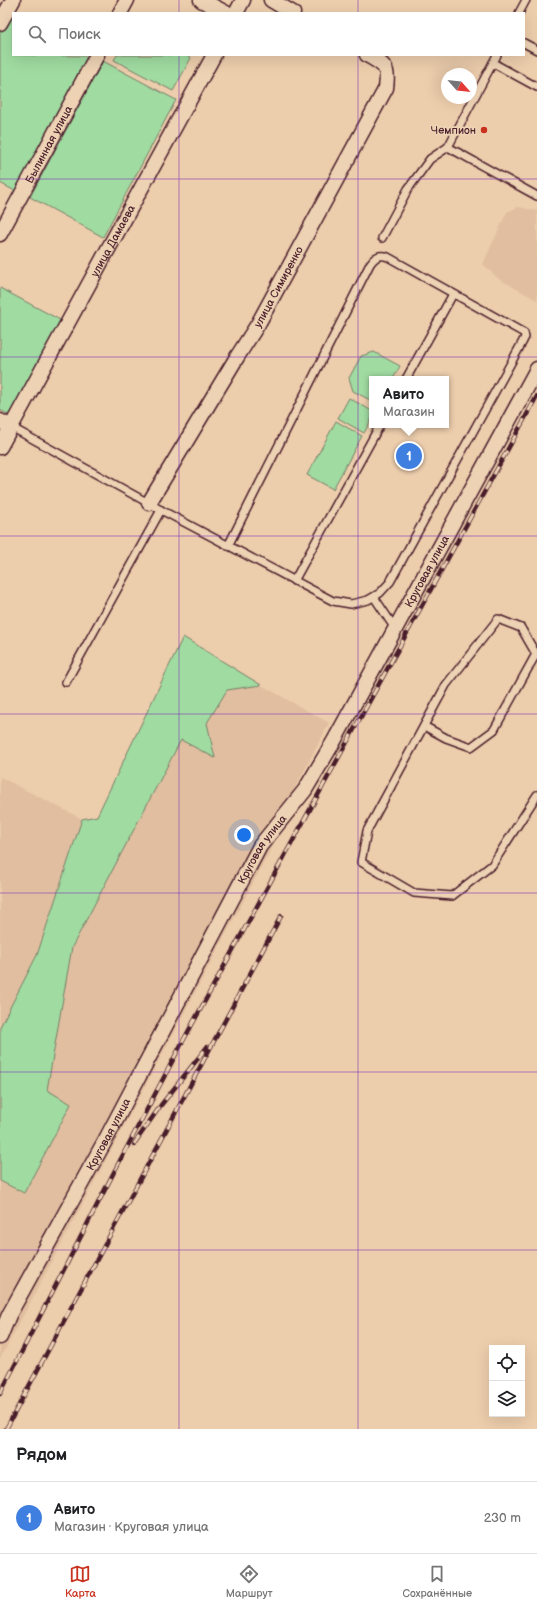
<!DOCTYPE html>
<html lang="ru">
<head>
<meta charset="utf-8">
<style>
	:root { --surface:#fff; --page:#f2f2f2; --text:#202124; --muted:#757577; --line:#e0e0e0; --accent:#c8321e }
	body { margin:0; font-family:"Balsamiq Sans",sans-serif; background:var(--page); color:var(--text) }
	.controls { position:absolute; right:12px; bottom:12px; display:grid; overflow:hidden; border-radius:0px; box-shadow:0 4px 16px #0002 }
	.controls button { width:36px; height:36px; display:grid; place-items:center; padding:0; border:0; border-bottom:1px solid var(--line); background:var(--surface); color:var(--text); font:20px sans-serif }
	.compass { position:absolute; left:441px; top:68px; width:36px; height:36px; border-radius:50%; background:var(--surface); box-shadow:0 4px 16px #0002; rotate:117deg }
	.you { position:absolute; left:244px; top:835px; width:14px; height:14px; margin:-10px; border:3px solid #fff; border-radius:50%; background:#1a73e8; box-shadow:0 0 0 6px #1a73e833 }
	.badge { display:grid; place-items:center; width:26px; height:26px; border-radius:50%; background:var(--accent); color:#fff; font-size:13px; font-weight:700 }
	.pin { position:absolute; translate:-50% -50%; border:2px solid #fff; box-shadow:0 1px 4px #0006 }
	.popup { position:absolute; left:369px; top:376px; width:80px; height:52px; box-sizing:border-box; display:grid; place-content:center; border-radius:0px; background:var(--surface); filter:drop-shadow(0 1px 3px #0005); font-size:13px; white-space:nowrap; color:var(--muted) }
	.popup b { font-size:15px; color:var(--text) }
	.popup::after { content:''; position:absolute; left:50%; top:100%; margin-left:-8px; border:8px solid transparent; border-top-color:var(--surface) }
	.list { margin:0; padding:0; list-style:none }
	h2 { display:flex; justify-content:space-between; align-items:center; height:52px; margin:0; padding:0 16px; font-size:17px }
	h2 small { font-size:13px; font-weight:400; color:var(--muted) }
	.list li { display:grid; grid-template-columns:26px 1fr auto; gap:12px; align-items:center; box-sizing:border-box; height:72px; padding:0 16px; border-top:1px solid var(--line) }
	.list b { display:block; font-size:15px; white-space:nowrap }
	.list p { margin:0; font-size:13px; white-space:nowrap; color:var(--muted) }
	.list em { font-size:13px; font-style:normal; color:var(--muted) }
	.icon { flex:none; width:22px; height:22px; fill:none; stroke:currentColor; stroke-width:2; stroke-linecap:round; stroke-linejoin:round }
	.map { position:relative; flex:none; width:537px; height:1429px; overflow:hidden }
	.search { position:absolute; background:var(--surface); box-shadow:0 4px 16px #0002; left:12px; right:12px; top:12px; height:44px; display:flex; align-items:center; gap:10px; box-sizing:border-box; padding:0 14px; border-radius:0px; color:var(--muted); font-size:15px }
	.sheet { height:124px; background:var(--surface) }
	nav { display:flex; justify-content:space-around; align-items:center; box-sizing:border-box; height:56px; border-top:1px solid var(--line); background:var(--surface); font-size:11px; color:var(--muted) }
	nav a { display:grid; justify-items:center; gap:2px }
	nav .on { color:var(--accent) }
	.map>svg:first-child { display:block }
	.built { fill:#e0be9f }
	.green { fill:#a0dba1; stroke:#757d66 }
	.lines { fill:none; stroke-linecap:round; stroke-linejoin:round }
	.service-casing { stroke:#4a1f2b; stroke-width:10 }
	.minor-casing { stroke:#4a1f2b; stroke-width:17 }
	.service { stroke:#edd2b4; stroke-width:7 }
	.minor { stroke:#edd2b4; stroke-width:14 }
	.rail-casing { stroke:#4a1f2b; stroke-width:4.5 }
	.rail { stroke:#edd2b4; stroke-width:3; stroke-dasharray:9; stroke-linecap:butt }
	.grid { fill:none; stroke:#7b2cbf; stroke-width:1; stroke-opacity:0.55 }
	.poi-dot { fill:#c8321e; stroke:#edd2b4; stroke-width:1.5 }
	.labels { text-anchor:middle; stroke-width:3.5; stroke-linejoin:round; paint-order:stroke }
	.poi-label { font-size:11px; fill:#4a1f2b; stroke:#edd2b4; text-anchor:end }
	.street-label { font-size:11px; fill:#4a1f2b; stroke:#edd2b4 }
</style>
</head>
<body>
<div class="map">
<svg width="537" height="1429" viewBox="0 0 537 1429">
	<rect width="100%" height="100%" fill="#eccdac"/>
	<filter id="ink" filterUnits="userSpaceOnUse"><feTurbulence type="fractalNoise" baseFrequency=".025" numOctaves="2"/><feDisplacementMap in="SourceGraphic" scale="8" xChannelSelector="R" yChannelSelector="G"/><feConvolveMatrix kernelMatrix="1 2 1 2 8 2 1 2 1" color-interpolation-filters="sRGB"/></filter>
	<g filter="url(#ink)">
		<g class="built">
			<polygon points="518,207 537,211 537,300 499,279 483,264 507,212"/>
			<polygon points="261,685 329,723 293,792 296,802 0,1359 0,1181 24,1193 70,1104 47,1090 72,947 181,740 207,723 227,690"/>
			<polygon points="0,777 82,819 37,955 0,1027"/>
		</g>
		<g class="green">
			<polygon points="11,12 13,13 13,55 90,56 15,191 0,183 0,32"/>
			<polygon points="117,55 185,55 191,58 173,91 114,60"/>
			<polygon points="103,61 176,100 103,237 30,197"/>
			<polygon points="0,288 62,321 11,416 0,410"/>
			<polygon points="374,352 400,366 393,379 372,379 372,401 353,391 349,378 361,356"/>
			<polygon points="349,398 372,411 372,418 364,433 338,418"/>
			<polygon points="336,421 362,436 333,489 307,475"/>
			<polygon points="183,637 261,685 227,690 207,723 215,758 181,740 72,947 47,1090 71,1104 24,1193 0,1181 0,1027 37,955 82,819 97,816"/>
		</g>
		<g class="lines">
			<defs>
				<g id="service">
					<polyline points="519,13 526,0"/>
					<polyline points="524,43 537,50"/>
					<polyline points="493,63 537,87"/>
					<polyline points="448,147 537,196"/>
					<polyline points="382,238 408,189 430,159 448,147 497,55"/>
					<polyline points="406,379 453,294"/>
					<path d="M11,427L161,510L333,601L351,604L368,600L380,593L390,582L523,341L525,337L524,333L388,257C379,254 375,257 370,264L228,546"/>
					<polyline points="294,581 380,425"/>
					<polyline points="374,597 396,630"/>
					<polyline points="66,682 161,510"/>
					<polyline points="424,726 446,738 471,747 494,730 536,654 521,628 498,619 446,685 367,831 361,862 414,893 452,896 492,865 537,795"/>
				</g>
				<g id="minor">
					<polyline points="201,0 226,13"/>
					<polyline points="271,0 293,13"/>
					<polyline points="120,13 127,0"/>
					<polyline points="236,13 243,0"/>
					<polyline points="0,23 13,0"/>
					<path id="s1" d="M0,234L97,55"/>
					<polyline points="0,421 11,427"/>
					<path id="s2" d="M0,447L214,55"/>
					<path id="s3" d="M149,503L237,357L258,324L386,88C389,67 385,65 367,55"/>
					<path id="s4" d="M0,1337L9,1315L106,1139L260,846L305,790L334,741L537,369"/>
				</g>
			</defs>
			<use href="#service" class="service-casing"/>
			<use href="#minor" class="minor-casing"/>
			<use href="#service" class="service"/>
			<use href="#minor" class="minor"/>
			<defs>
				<g id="rail">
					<polyline points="134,1144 161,1105 207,1047"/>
					<polyline points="0,1394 114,1172 183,1041 537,396"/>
					<polyline points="6,1429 281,916"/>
				</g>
			</defs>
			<use href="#rail" class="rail-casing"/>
			<use href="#rail" class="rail"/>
		</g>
	</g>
	<path class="grid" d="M179,0V13M358,0V13M179,55V1429M358,55V1429M0,179H537M0,357H537M0,536H537M0,714H537M0,893H537M0,1072H537M0,1250H537"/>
	<circle class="poi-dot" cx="484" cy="130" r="4"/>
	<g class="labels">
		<g class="poi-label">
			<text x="476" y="134">Чемпион</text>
		</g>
		<g class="street-label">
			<text dy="4" stroke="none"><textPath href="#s1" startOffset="102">Былинная улица</textPath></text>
			<text dy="4" stroke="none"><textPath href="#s2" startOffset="235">улица Дамаева</textPath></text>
			<text dy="4" stroke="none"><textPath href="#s3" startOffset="252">улица Симиренко</textPath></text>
			<text dy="4" stroke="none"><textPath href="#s4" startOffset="878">Круговая улица</textPath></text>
			<text dy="4" stroke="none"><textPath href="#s4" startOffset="554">Круговая улица</textPath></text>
			<text dy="4" stroke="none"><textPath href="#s4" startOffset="230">Круговая улица</textPath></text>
		</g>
	</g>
</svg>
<div class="controls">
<button><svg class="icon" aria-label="locate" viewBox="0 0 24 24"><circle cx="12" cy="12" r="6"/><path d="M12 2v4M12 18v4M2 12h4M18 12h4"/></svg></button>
<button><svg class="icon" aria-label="layers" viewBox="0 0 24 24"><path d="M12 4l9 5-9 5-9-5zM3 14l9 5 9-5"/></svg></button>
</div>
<svg class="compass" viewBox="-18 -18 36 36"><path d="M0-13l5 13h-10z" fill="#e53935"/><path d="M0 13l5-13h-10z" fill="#757577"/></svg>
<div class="you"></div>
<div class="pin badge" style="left:409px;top:456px;background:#3f7fe0">1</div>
<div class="popup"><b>Авито</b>Магазин</div>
<div class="search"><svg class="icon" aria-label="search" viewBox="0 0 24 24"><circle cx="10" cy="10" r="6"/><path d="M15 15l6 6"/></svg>Поиск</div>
</div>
<section class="sheet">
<h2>Рядом<small></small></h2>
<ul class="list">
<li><span class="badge" style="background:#3f7fe0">1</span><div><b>Авито</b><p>Магазин · Круговая улица</p></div><em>230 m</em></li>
</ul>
</section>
<nav>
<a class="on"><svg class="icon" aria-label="map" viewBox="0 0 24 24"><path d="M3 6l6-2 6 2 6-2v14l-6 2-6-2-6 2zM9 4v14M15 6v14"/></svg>Карта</a>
<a><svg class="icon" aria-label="directions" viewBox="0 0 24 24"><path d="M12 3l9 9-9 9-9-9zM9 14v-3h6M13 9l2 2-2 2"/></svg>Маршрут</a>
<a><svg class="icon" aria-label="saved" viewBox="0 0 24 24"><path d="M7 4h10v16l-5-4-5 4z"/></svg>Сохранённые</a>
</nav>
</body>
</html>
